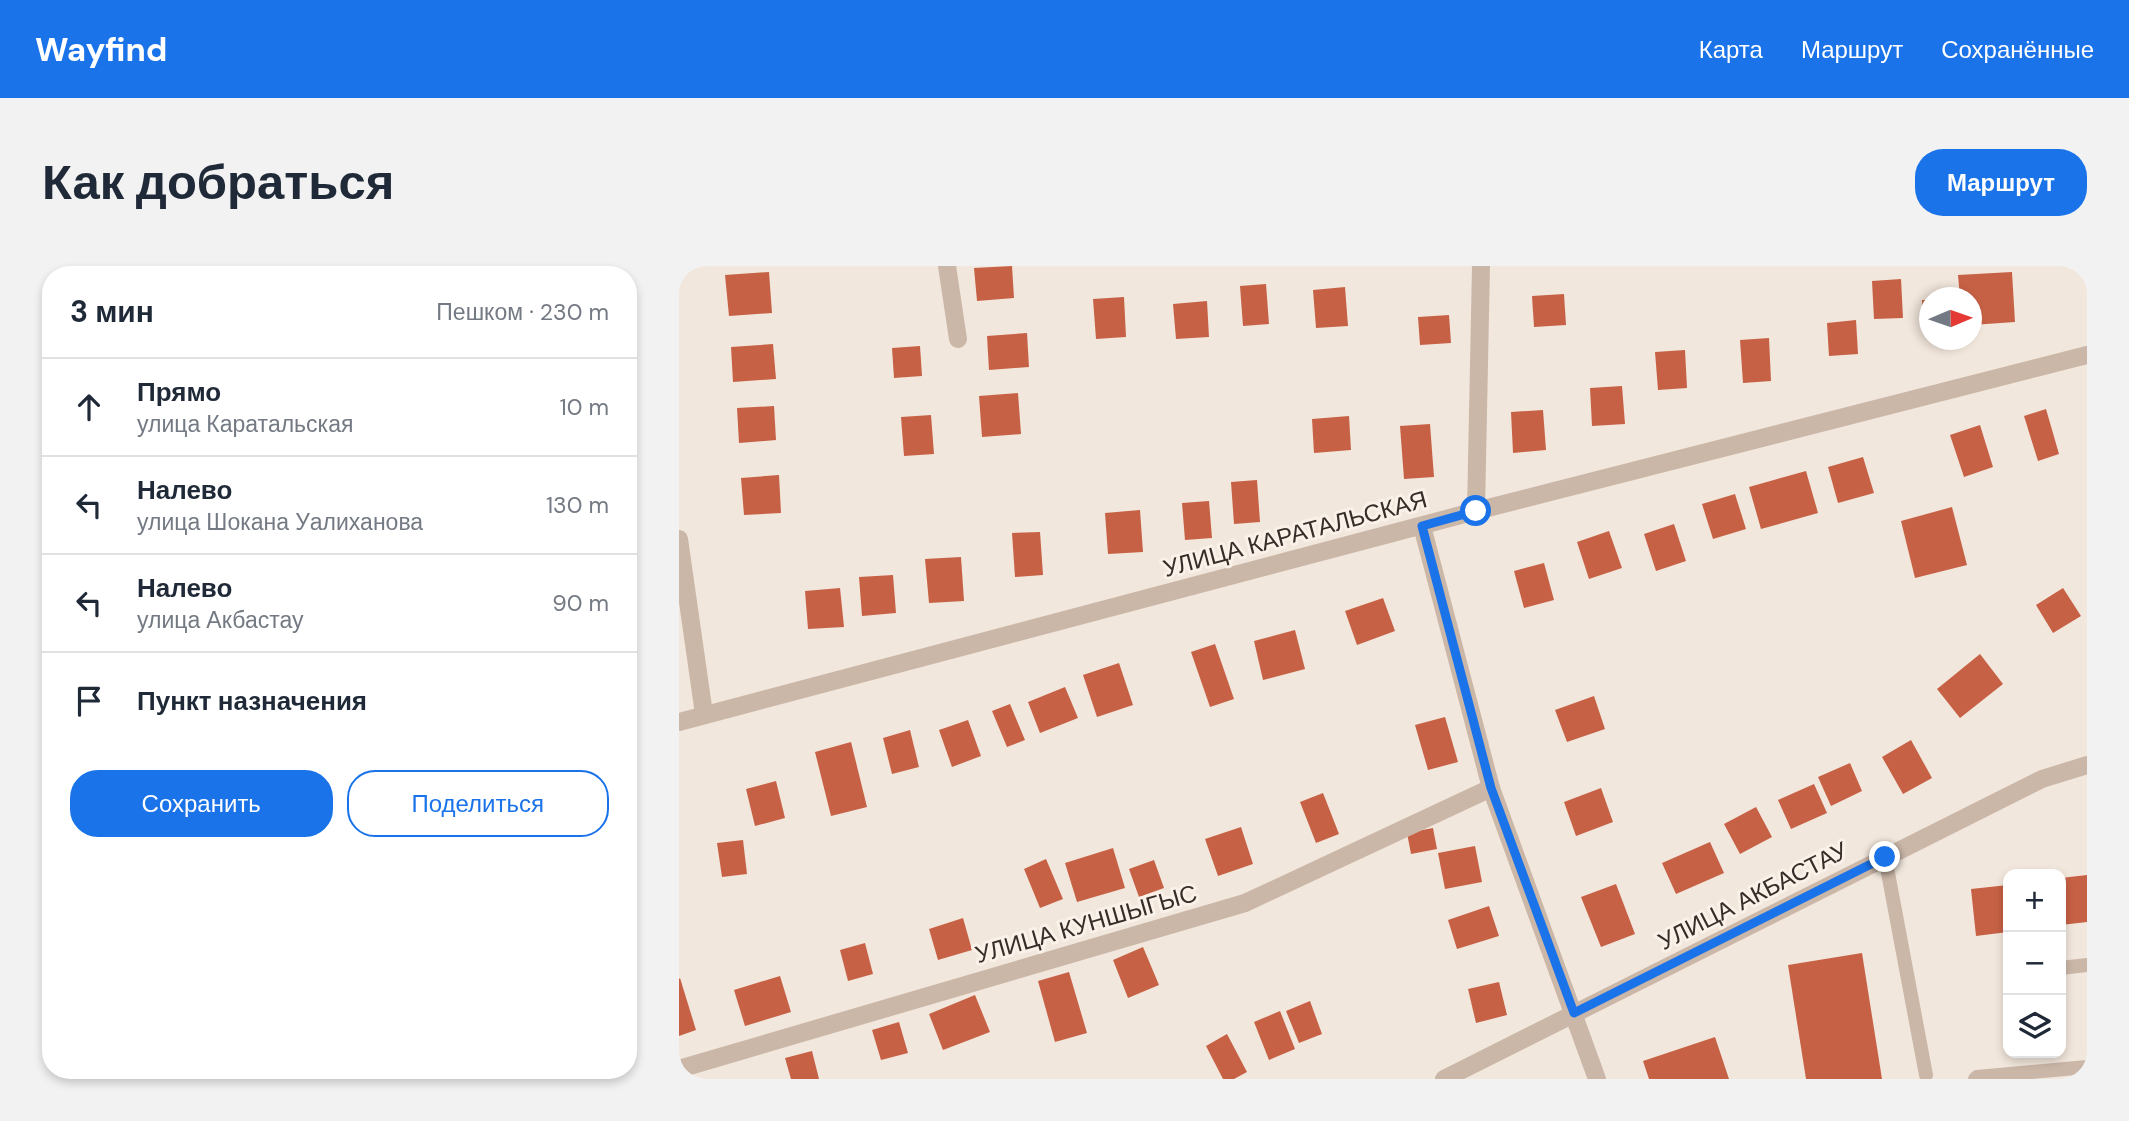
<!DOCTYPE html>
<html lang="ru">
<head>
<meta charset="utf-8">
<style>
	:root { --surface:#fff; --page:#f2f2f3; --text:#1f2937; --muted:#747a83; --line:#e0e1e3; --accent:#1a73e8 }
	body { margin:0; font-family:"DM Sans",sans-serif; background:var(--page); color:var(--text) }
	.controls { position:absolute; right:21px; bottom:21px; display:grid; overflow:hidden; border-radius:14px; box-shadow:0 4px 10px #0003 }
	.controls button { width:63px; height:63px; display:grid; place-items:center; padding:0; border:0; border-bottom:2px solid var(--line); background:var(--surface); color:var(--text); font:35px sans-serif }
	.compass { position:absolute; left:1240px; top:21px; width:63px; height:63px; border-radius:50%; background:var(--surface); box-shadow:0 4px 10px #0003; rotate:88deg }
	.stop { position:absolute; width:21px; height:21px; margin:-16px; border:5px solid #1a73e8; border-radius:50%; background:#fff }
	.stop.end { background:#1a73e8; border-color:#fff; box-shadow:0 2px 7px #0008 }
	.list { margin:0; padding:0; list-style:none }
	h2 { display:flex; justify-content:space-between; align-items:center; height:91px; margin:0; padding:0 28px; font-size:30px }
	h2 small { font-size:23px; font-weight:400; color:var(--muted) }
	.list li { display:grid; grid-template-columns:46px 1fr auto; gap:21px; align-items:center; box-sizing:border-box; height:98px; padding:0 28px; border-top:2px solid var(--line) }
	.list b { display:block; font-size:26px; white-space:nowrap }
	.list p { margin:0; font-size:23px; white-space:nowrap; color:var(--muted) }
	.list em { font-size:23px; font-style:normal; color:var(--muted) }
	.actions { display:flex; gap:14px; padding:21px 28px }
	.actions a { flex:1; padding:16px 0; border:2px solid var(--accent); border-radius:28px; text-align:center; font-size:24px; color:var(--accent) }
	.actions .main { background:var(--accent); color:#fff }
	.icon { flex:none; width:38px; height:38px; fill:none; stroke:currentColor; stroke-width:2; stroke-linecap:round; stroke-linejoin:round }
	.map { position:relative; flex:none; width:1408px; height:813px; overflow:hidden; border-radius:28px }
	header { display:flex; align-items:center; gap:42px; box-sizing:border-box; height:98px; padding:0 35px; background:var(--accent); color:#fff }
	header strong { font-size:33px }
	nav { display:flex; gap:38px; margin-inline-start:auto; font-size:24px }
	.intro { display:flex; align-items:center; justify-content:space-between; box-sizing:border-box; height:168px; padding:0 42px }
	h1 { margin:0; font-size:49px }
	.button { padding:18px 32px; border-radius:28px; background:var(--accent); color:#fff; font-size:24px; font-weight:700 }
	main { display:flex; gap:42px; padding:0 42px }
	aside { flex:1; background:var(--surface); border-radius:28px; box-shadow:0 4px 10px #0003 }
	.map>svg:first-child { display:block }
	.building { fill:#c76145 }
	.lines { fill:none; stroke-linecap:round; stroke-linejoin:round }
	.service { stroke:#cbb7a8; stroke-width:14 }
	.minor { stroke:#cbb7a8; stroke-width:18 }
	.tertiary { stroke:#cbb7a8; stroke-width:18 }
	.route { stroke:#1a73e8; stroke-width:9 }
	.labels { text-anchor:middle; stroke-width:6; stroke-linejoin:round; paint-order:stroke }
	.street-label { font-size:24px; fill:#372d28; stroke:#faf1e9 }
</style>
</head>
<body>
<header>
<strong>Wayfind</strong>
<nav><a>Карта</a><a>Маршрут</a><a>Сохранённые</a></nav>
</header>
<div class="intro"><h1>Как добраться</h1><a class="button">Маршрут</a></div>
<main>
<aside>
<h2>3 мин<small>Пешком · 230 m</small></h2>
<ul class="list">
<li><svg class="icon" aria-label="ahead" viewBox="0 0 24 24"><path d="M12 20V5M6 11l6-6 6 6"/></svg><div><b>Прямо</b><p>улица Каратальская</p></div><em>10 m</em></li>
<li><svg class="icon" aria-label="left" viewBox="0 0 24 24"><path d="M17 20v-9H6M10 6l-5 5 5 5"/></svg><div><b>Налево</b><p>улица Шокана Уалиханова</p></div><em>130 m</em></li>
<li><svg class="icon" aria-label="left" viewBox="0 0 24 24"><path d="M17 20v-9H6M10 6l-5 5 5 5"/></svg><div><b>Налево</b><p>улица Акбастау</p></div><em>90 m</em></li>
<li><svg class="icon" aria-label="arrive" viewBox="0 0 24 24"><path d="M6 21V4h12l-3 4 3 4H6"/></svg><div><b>Пункт назначения</b></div></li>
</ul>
<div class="actions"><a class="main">Сохранить</a><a>Поделиться</a></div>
</aside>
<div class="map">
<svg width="1408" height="813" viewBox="0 0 1408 813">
	<rect width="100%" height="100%" fill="#f2e7dc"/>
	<g class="building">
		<polygon points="333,0 335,32 298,35 295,2"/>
		<polygon points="90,6 93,47 50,50 46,9"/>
		<polygon points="1333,6 1336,56 1293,59 1293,32 1281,32 1279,9"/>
		<polygon points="1222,13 1224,52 1195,53 1193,15"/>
		<polygon points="587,18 590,58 564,60 561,20"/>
		<polygon points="666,21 669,60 637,62 634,24"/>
		<polygon points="885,28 887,59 855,61 853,30"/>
		<polygon points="445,31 447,71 417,73 414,33"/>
		<polygon points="1243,34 1251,34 1251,66 1245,66"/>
		<polygon points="528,35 530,71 497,73 494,38"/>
		<polygon points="770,49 772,77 741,79 739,51"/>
		<polygon points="1177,54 1179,88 1150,90 1148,57"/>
		<polygon points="348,67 350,101 310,104 308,70"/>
		<polygon points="1090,72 1092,115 1064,117 1061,74"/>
		<polygon points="94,78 97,113 54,116 52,81"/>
		<polygon points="241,80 243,110 215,112 213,82"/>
		<polygon points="1006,84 1008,122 979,124 976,86"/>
		<polygon points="943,120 946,158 913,160 911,122"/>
		<polygon points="339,127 342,168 303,171 300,130"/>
		<polygon points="95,140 97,174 60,177 58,142"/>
		<polygon points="1367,143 1380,188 1359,195 1345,150"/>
		<polygon points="864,144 867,184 834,187 832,146"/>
		<polygon points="252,149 255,188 225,190 222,151"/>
		<polygon points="670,150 672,184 635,187 633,153"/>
		<polygon points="751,158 755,211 725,213 721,160"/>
		<polygon points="1301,159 1314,201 1285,211 1271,169"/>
		<polygon points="1184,191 1195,227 1159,237 1149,201"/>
		<polygon points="1127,205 1139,247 1082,263 1070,221"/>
		<polygon points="100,209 102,247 65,249 62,212"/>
		<polygon points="578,214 581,256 555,258 552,216"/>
		<polygon points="1056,228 1067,263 1034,273 1023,238"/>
		<polygon points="530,235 533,272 506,274 503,237"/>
		<polygon points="1273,241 1288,299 1236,312 1222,255"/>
		<polygon points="461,244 464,286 429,288 426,247"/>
		<polygon points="995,258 1007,295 977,305 965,268"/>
		<polygon points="930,265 943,302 910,313 898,276"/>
		<polygon points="361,266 364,309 336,311 333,267"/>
		<polygon points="282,291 285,335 250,337 246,293"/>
		<polygon points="865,297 875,334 845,342 835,305"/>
		<polygon points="214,309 217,347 183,350 180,311"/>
		<polygon points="161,322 165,361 129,363 126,325"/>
		<polygon points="1384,322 1402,350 1374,367 1357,339"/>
		<polygon points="704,332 716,365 678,379 666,345"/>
		<polygon points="616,364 626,403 584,414 575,375"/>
		<polygon points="536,378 555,433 531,441 512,386"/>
		<polygon points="1301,388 1324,418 1281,452 1258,423"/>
		<polygon points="440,397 454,439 418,451 404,409"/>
		<polygon points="386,421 399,452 361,467 349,436"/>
		<polygon points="915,430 926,463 888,476 876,444"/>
		<polygon points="331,438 346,474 328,481 313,445"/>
		<polygon points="766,451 779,496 749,504 736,459"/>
		<polygon points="289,454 302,490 273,501 260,464"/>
		<polygon points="231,464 240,501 213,508 204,472"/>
		<polygon points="1232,474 1253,512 1224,528 1203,491"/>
		<polygon points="172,476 188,541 152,550 136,486"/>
		<polygon points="1171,497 1183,525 1152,540 1139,511"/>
		<polygon points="97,515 106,552 76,560 67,523"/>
		<polygon points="1135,518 1148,547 1112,563 1099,534"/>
		<polygon points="922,522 934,556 897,570 885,536"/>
		<polygon points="644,527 660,568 637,577 621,536"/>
		<polygon points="1077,541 1093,571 1061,588 1045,558"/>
		<polygon points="562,561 574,598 539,610 526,573"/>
		<polygon points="754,562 758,583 732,588 728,567"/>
		<polygon points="64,574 68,608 43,611 38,577"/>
		<polygon points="1031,576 1045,607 997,628 983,597"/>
		<polygon points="796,580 803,616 766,623 759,587"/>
		<polygon points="434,582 446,622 398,636 386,597"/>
		<polygon points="367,593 384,633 361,642 345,603"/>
		<polygon points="475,594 485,622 460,631 450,603"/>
		<polygon points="1408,609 1408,656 1382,659 1382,612"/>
		<polygon points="937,618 956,668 922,681 902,631"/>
		<polygon points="1329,619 1329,666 1297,670 1292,623"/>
		<polygon points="810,640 820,670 778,683 769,654"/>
		<polygon points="284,652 293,684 259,694 250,663"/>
		<polygon points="186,677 194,708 169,715 161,684"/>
		<polygon points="464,681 480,719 449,732 434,694"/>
		<polygon points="1183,687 1203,813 1127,813 1109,699"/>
		<polygon points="390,706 408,767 376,776 359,715"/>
		<polygon points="101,710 112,746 66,760 55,724"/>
		<polygon points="1,712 17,764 0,770 0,713"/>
		<polygon points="820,716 828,749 797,757 789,723"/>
		<polygon points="296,729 311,766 264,784 250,748"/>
		<polygon points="631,735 643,768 620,777 607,745"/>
		<polygon points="601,745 616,783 590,794 575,756"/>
		<polygon points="220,756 229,787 202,794 193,764"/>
		<polygon points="548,768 568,806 555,813 544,813 527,780"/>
		<polygon points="1036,771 1050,813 970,813 964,795"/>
		<polygon points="133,785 140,813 112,813 106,792"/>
	</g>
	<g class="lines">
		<g class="service">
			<polyline points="1206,591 1247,809"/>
			<polyline points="1382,702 1408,699"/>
			<polyline points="1296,813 1298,811 1408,801"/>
		</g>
		<g class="minor">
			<polyline points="268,0 279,73"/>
			<polyline points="797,245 802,0"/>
			<polyline points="743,260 812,522 918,813"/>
			<polyline points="0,273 25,448"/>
			<polyline points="0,803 566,637 812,522"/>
			<polyline points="765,813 1363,513 1408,499"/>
		</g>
		<polyline class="tertiary" points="0,456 797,245 1408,89"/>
	</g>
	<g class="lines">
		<polyline class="route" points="797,245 743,260 812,522 895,747 1206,591"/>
	</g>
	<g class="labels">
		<g class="street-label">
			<text transform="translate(616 268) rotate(-15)" y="8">УЛИЦА КАРАТАЛЬСКАЯ</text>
			<text transform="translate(1074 630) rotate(-27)" y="8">УЛИЦА АКБАСТАУ</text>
			<text transform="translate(407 658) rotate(-16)" y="8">УЛИЦА КУНШЫГЫС</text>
		</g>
	</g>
</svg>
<div class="controls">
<button>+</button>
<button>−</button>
<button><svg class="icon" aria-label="layers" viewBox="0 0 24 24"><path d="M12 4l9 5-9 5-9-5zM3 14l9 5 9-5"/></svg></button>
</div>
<svg class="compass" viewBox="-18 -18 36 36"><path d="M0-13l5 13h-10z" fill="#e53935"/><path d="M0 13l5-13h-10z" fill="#747a83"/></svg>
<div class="stop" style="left:797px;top:245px"></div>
<div class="stop end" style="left:1206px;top:591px"></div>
</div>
</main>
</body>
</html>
